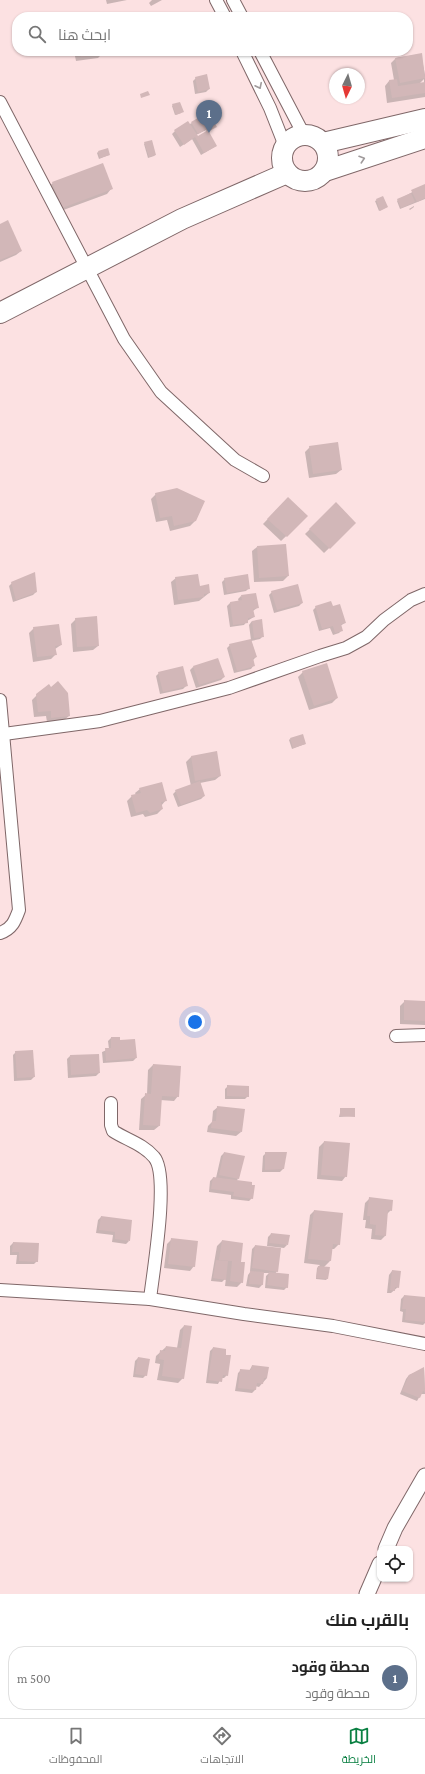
<!DOCTYPE html>
<html lang="ar">
<head>
<meta charset="utf-8">
<style>
	:root { --surface:#fff; --page:#f6f6f6; --text:#222; --muted:#767676; --line:#e0e0e0; --accent:#0b8043 }
	body { margin:0; font-family:"Crimson Pro",Cairo,serif; background:var(--page); color:var(--text); direction:rtl }
	.controls { position:absolute; right:12px; bottom:12px; display:grid; overflow:hidden; border-radius:8px; box-shadow:0 1px 3px #0004 }
	.controls button { width:36px; height:36px; display:grid; place-items:center; padding:0; border:0; border-bottom:1px solid var(--line); background:var(--surface); color:var(--text); font:20px sans-serif }
	.compass { position:absolute; left:329px; top:68px; width:36px; height:36px; border-radius:50%; background:var(--surface); box-shadow:0 1px 3px #0004; rotate:185deg }
	.you { position:absolute; left:195px; top:1022px; width:14px; height:14px; margin:-10px; border:3px solid #fff; border-radius:50%; background:#1a73e8; box-shadow:0 0 0 6px #1a73e833 }
	.badge { display:grid; place-items:center; width:26px; height:26px; border-radius:50%; background:var(--accent); color:#fff; font-size:13px; font-weight:700 }
	.pin { position:absolute; translate:-50% -33px; filter:drop-shadow(0 1px 2px #0008) }
	.pin::after { content:''; position:absolute; top:21px; width:14px; height:12px; background:inherit; clip-path:polygon(0 0,100% 0,50% 100%) }
	.list { margin:0; padding:0; list-style:none }
	h2 { display:flex; justify-content:space-between; align-items:center; height:52px; margin:0; padding:0 16px; font-size:17px }
	h2 small { font-size:13px; font-weight:400; color:var(--muted) }
	.list li { display:grid; grid-template-columns:26px 1fr auto; gap:12px; align-items:center; box-sizing:border-box; height:64px; margin:0 8px 8px; padding:0 8px; border:1px solid var(--line); border-radius:16px }
	.list b { display:block; font-size:15px; white-space:nowrap }
	.list p { margin:0; font-size:13px; white-space:nowrap; color:var(--muted) }
	.list em { font-size:13px; font-style:normal; color:var(--muted) }
	.icon { flex:none; width:22px; height:22px; fill:none; stroke:currentColor; stroke-width:2; stroke-linecap:round; stroke-linejoin:round }
	.map { position:relative; flex:none; width:425px; height:1594px; overflow:hidden; direction:ltr }
	.search { position:absolute; background:var(--surface); box-shadow:0 1px 3px #0004; left:12px; right:12px; top:12px; height:44px; display:flex; align-items:center; gap:10px; box-sizing:border-box; padding:0 14px; border-radius:16px; color:var(--muted); font-size:15px }
	.sheet { height:124px; background:var(--surface) }
	nav { display:flex; justify-content:space-around; align-items:center; box-sizing:border-box; height:56px; border-top:1px solid var(--line); background:var(--surface); font-size:11px; color:var(--muted) }
	nav a { display:grid; justify-items:center; gap:2px }
	nav .on { color:var(--accent) }
	.map>svg:first-child { display:block }
	.shadow { fill:#0003; fill-rule:evenodd }
	.building { fill:#d2b7b8 }
	.lines { fill:none; stroke-linecap:round; stroke-linejoin:round }
	.minor-casing { stroke:#7f6768; stroke-width:14 }
	.tertiary-casing { stroke:#7f6768; stroke-width:17 }
	.primary-casing { stroke:#7f6768; stroke-width:22 }
	.minor { stroke:#fff; stroke-width:12 }
	.tertiary { stroke:#fff; stroke-width:15 }
	.primary { stroke:#fff; stroke-width:20 }
	.oneway { stroke:#a09b9c }
</style>
</head>
<body>
<div class="map">
<svg width="425" height="1594" viewBox="0 0 425 1594">
	<rect width="100%" height="100%" fill="#fce1e2"/>
	<g class="shadow">
		<polygon points="106,0 127,0 107,4"/>
		<polygon points="152,0 162,0 151,6 149,3"/>
		<polygon points="74,51 103,51 103,53 98,58 76,61"/>
		<path d="M421,54L425,75V97L387,103L385,86L389,81L394,80L391,63L396,58ZM424,79V83L419,84Z"/>
		<polygon points="196,78 209,89 206,92 195,94 193,81"/>
		<polygon points="173,105 181,113 175,115 172,106"/>
		<path d="M192,123L215,127L208,132L216,146L201,155L192,139L180,147L172,134L175,131ZM206,130L207,132L198,137L196,135Z"/>
		<polygon points="145,143 155,155 154,156 148,158 144,144"/>
		<polygon points="98,152 109,155 99,159 97,153"/>
		<polygon points="53,183 111,189 107,194 58,212 48,187"/>
		<polygon points="425,185 425,199 400,209 397,201 398,200"/>
		<polygon points="383,197 387,207 379,211 375,201"/>
		<polygon points="414,206 414,207 410,210 409,209"/>
		<polygon points="0,225 21,251 16,255 0,262"/>
		<polygon points="310,447 341,470 336,474 309,478 305,452"/>
		<polygon points="156,494 195,521 190,526 170,531 167,520 156,522 151,499"/>
		<polygon points="288,498 307,516 281,541 263,524"/>
		<polygon points="336,504 355,523 324,553 305,534"/>
		<polygon points="257,547 288,576 283,581 254,582 252,551"/>
		<polygon points="176,578 209,593 199,601 174,605 171,582"/>
		<polygon points="225,579 249,588 246,591 224,595 222,582"/>
		<polygon points="12,583 36,592 33,595 13,602 9,586"/>
		<polygon points="272,592 302,603 299,606 274,613 269,595"/>
		<polygon points="241,596 257,608 253,611 254,617 247,621 244,625 230,627 227,606 230,603 239,602 238,599"/>
		<polygon points="316,607 345,623 340,626 342,630 339,633 333,635 330,628 319,631 313,610"/>
		<polygon points="76,619 98,646 93,650 73,652 71,624"/>
		<polygon points="252,621 263,636 260,639 251,641 256,657 253,660 254,665 251,669 234,673 227,648 230,645 251,640 249,625"/>
		<polygon points="34,628 61,645 55,649 56,654 51,659 33,662 29,633"/>
		<polygon points="193,667 224,677 221,680 196,688 190,670"/>
		<polygon points="303,672 337,698 332,703 309,710 298,677"/>
		<polygon points="159,673 186,686 183,689 160,694 156,676"/>
		<polygon points="51,689 69,716 64,720 47,722 46,716 34,717 32,700 37,695"/>
		<polygon points="290,739 305,744 292,749 289,740"/>
		<polygon points="216,753 220,776 215,780 200,783 204,796 201,799 178,807 173,794 176,791 191,786 186,762 191,757"/>
		<polygon points="140,789 166,800 161,806 162,809 157,814 145,817 143,814 131,817 127,801 132,796 136,795 135,793"/>
		<polygon points="405,1001 425,1002 425,1025 400,1024 400,1006"/>
		<polygon points="111,1038 136,1058 133,1061 103,1063 102,1052 109,1049 108,1041"/>
		<polygon points="16,1052 34,1077 31,1080 14,1081 13,1055"/>
		<polygon points="70,1056 99,1073 96,1076 68,1078 67,1059"/>
		<polygon points="153,1065 178,1096 174,1101 160,1100 159,1126 154,1130 139,1130 141,1099 147,1094 148,1070"/>
		<polygon points="228,1086 248,1096 245,1099 225,1099 225,1089"/>
		<polygon points="218,1107 241,1132 236,1136 207,1132 208,1126 212,1122 213,1111"/>
		<polygon points="341,1109 354,1116 339,1117"/>
		<polygon points="324,1142 346,1176 342,1181 317,1179 319,1147"/>
		<polygon points="224,1153 238,1179 236,1181 252,1198 249,1201 231,1199 231,1195 209,1192 210,1181 213,1178 216,1178 221,1156"/>
		<polygon points="266,1153 283,1169 280,1172 262,1172 263,1156"/>
		<polygon points="370,1198 391,1210 387,1214 385,1236 381,1240 371,1239 372,1229 365,1228 366,1220 363,1220 365,1203"/>
		<polygon points="314,1211 339,1244 334,1249 332,1249 330,1261 324,1267 327,1279 326,1280 316,1279 317,1268 320,1265 304,1263 310,1215"/>
		<polygon points="101,1217 129,1241 126,1244 112,1242 113,1235 96,1233 98,1220"/>
		<polygon points="271,1234 287,1245 284,1248 267,1246 268,1237"/>
		<polygon points="172,1239 194,1266 190,1271 164,1268 167,1244"/>
		<polygon points="222,1241 240,1262 242,1282 237,1287 225,1286 226,1278 222,1282 211,1281 217,1246"/>
		<polygon points="13,1243 37,1261 34,1264 16,1264 17,1255 10,1255 10,1246"/>
		<polygon points="255,1246 277,1271 275,1274 287,1287 284,1290 265,1288 266,1276 269,1273 263,1273 262,1285 259,1288 246,1286 248,1275 251,1271 250,1271 252,1249"/>
		<polygon points="392,1271 398,1287 391,1293 387,1293 389,1275"/>
		<polygon points="404,1296 425,1298 425,1323 423,1325 402,1322 403,1312 400,1311 401,1299"/>
		<polygon points="184,1326 183,1378 178,1383 157,1380 160,1364 155,1363 156,1356 166,1347 177,1348 180,1330"/>
		<polygon points="213,1348 227,1375 224,1378 221,1378 218,1384 206,1383 210,1351"/>
		<polygon points="138,1358 146,1375 143,1378 133,1377 135,1361"/>
		<polygon points="252,1366 267,1378 259,1387 255,1386 255,1390 252,1393 235,1391 238,1373 241,1370 249,1371"/>
		<polygon points="424,1369 425,1394 421,1394 417,1401 400,1394 406,1379 409,1375"/>
	</g>
	<g class="building">
		<polygon points="80,51 104,51 104,54 81,57"/>
		<polygon points="422,53 425,78 400,83 395,58"/>
		<polygon points="207,74 210,89 198,92 195,77"/>
		<polygon points="397,79 398,86 425,82 425,93 392,98 389,80"/>
		<polygon points="148,91 150,95 141,98 140,94"/>
		<polygon points="180,102 184,112 176,115 172,104"/>
		<polygon points="208,112 217,127 211,130 209,128 198,134 191,122"/>
		<polygon points="188,121 198,136 208,130 217,146 204,153 195,137 184,145 174,130"/>
		<polygon points="152,140 156,155 149,157 144,142"/>
		<polygon points="108,148 110,155 100,158 98,151"/>
		<polygon points="103,163 113,189 62,208 52,182"/>
		<polygon points="425,184 425,198 417,202 411,190"/>
		<polygon points="411,193 415,202 401,208 397,199"/>
		<polygon points="383,196 388,207 380,211 376,199"/>
		<polygon points="8,220 22,251 0,260 0,224"/>
		<polygon points="338,442 342,470 313,474 309,446"/>
		<polygon points="177,488 205,501 196,521 174,526 172,516 160,518 155,493"/>
		<polygon points="288,497 308,516 287,537 267,519"/>
		<polygon points="336,502 356,523 330,549 309,529"/>
		<polygon points="286,544 289,576 259,578 257,546"/>
		<polygon points="35,572 37,592 16,600 11,582"/>
		<polygon points="198,574 200,586 209,584 210,593 204,594 204,597 178,600 175,577"/>
		<polygon points="248,574 250,589 227,593 224,578"/>
		<polygon points="298,584 303,603 277,610 271,591"/>
		<polygon points="256,593 259,608 253,609 255,617 248,618 248,623 233,625 230,602 242,600 241,595"/>
		<polygon points="331,601 333,606 340,604 346,623 341,624 343,631 335,633 333,626 322,629 315,606"/>
		<polygon points="97,616 99,646 77,647 75,618"/>
		<polygon points="262,619 264,637 254,638 252,621"/>
		<polygon points="59,624 62,645 55,646 57,655 37,657 33,627"/>
		<polygon points="251,639 257,657 253,658 255,666 237,671 229,644"/>
		<polygon points="218,658 225,677 199,685 193,666"/>
		<polygon points="327,663 338,698 314,706 302,671"/>
		<polygon points="183,666 188,686 163,692 158,672"/>
		<polygon points="58,681 68,693 70,716 51,718 51,711 38,712 36,694 49,684 51,687"/>
		<polygon points="303,734 306,744 293,748 290,738"/>
		<polygon points="217,751 221,776 195,781 191,756"/>
		<polygon points="200,781 205,796 181,805 175,790"/>
		<polygon points="162,782 167,801 161,802 163,809 150,813 147,810 136,813 131,795 141,793 139,788"/>
		<polygon points="404,1000 425,1001 425,1021 404,1020"/>
		<polygon points="111,1037 120,1037 120,1040 135,1039 137,1058 106,1061 105,1048 111,1048"/>
		<polygon points="33,1050 35,1077 17,1078 15,1051"/>
		<polygon points="99,1054 100,1073 71,1075 70,1055"/>
		<polygon points="153,1064 181,1066 179,1097 162,1096 160,1126 143,1125 145,1093 151,1094"/>
		<polygon points="227,1085 249,1086 249,1097 227,1096"/>
		<polygon points="217,1106 245,1109 242,1132 211,1128 212,1121 216,1121"/>
		<polygon points="340,1108 355,1108 355,1117 340,1116"/>
		<polygon points="324,1141 350,1143 347,1177 321,1175"/>
		<polygon points="224,1152 245,1156 239,1179 219,1175"/>
		<polygon points="265,1152 287,1152 284,1169 265,1170"/>
		<polygon points="213,1177 252,1182 252,1185 255,1185 253,1199 233,1196 234,1192 211,1189"/>
		<polygon points="369,1197 393,1200 392,1211 388,1210 386,1236 375,1235 376,1225 370,1224 370,1216 367,1216"/>
		<polygon points="314,1210 343,1213 340,1245 333,1244 331,1261 308,1259"/>
		<polygon points="101,1216 132,1220 130,1241 115,1239 115,1232 99,1230"/>
		<polygon points="271,1233 290,1235 288,1245 269,1243"/>
		<polygon points="171,1238 198,1241 195,1267 168,1264"/>
		<polygon points="222,1240 243,1243 241,1262 245,1262 243,1283 230,1281 232,1261 219,1260"/>
		<polygon points="13,1242 39,1243 38,1262 19,1261 19,1252 12,1252"/>
		<polygon points="255,1245 281,1248 278,1272 252,1268"/>
		<polygon points="216,1260 228,1261 226,1280 213,1278"/>
		<polygon points="318,1266 330,1267 328,1279 316,1278"/>
		<polygon points="392,1270 401,1271 399,1288 395,1287 395,1291 390,1290"/>
		<polygon points="250,1271 264,1272 263,1285 249,1284"/>
		<polygon points="269,1272 289,1274 288,1288 267,1285"/>
		<polygon points="404,1295 425,1297 425,1322 405,1320 406,1309 402,1309"/>
		<polygon points="184,1325 192,1326 184,1379 162,1376 164,1360 159,1359 160,1350 165,1351 166,1346 181,1348"/>
		<polygon points="213,1347 226,1349 226,1355 231,1355 228,1376 223,1375 222,1382 208,1380"/>
		<polygon points="138,1357 150,1359 147,1376 135,1374"/>
		<polygon points="252,1365 269,1367 267,1378 264,1378 263,1384 257,1383 256,1390 238,1388 240,1369 251,1370"/>
		<polygon points="424,1367 425,1392 423,1391 420,1398 402,1391 409,1375"/>
	</g>
	<g class="lines">
		<defs>
			<g id="minor">
				<polyline points="216,0 225,17"/>
				<polyline points="233,0 242,17"/>
				<polyline points="242,51 270,108 285,146"/>
				<polyline points="260,51 304,135"/>
				<polyline points="0,102 124,339 161,392 235,460 263,476"/>
				<path d="M0,700L19,910C15,921 12,929 0,933"/>
				<polyline points="4,734 100,721 229,688 320,656 346,648 366,637 384,620 411,600 425,594"/>
				<polyline points="396,1036 425,1035"/>
				<path d="M111,1103V1125L113,1131C127,1140 143,1144 154,1157C170,1175 153,1272 150,1299"/>
				<polyline points="0,1290 150,1299 244,1314 333,1326 425,1344"/>
			</g>
			<g id="tertiary">
				<polyline points="386,1549 395,1528 425,1476"/>
				<polyline points="367,1594 380,1564"/>
			</g>
			<g id="primary">
				<circle cx="305" cy="158" r="23"/>
				<polyline points="323,143 425,119"/>
				<polyline points="325,171 425,138"/>
				<polyline points="0,313 182,219 287,173"/>
			</g>
		</defs>
		<use href="#minor" class="minor-casing"/>
		<use href="#tertiary" class="tertiary-casing"/>
		<use href="#primary" class="primary-casing"/>
		<use href="#minor" class="minor"/>
		<use href="#tertiary" class="tertiary"/>
		<use href="#primary" class="primary"/>
	</g>
	<defs><path id="oneway-chevron" d="M-2-3.5L2.5 0L-2 3.5" fill="none" stroke-width="1.6" stroke-linecap="round" stroke-linejoin="round"/></defs>
	<g class="oneway">
		<use href="#oneway-chevron" transform="translate(259 86) rotate(64)"/>
		<use href="#oneway-chevron" transform="translate(362 159) rotate(-18)"/>
	</g>
</svg>
<div class="controls">
<button><svg class="icon" aria-label="locate" viewBox="0 0 24 24"><circle cx="12" cy="12" r="6"/><path d="M12 2v4M12 18v4M2 12h4M18 12h4"/></svg></button>
</div>
<svg class="compass" viewBox="-18 -18 36 36"><path d="M0-13l5 13h-10z" fill="#e53935"/><path d="M0 13l5-13h-10z" fill="#767676"/></svg>
<div class="you"></div>
<div class="pin badge" style="left:209px;top:133px;background:#5c6f8a">1</div>
<div class="search"><svg class="icon" aria-label="search" viewBox="0 0 24 24"><circle cx="10" cy="10" r="6"/><path d="M15 15l6 6"/></svg>ابحث هنا</div>
</div>
<section class="sheet">
<h2>بالقرب منك<small></small></h2>
<ul class="list">
<li><span class="badge" style="background:#5c6f8a">1</span><div><b>محطة وقود</b><p>محطة وقود</p></div><em>500 m</em></li>
</ul>
</section>
<nav>
<a class="on"><svg class="icon" aria-label="map" viewBox="0 0 24 24"><path d="M3 6l6-2 6 2 6-2v14l-6 2-6-2-6 2zM9 4v14M15 6v14"/></svg>الخريطة</a>
<a><svg class="icon" aria-label="directions" viewBox="0 0 24 24"><path d="M12 3l9 9-9 9-9-9zM9 14v-3h6M13 9l2 2-2 2"/></svg>الاتجاهات</a>
<a><svg class="icon" aria-label="saved" viewBox="0 0 24 24"><path d="M7 4h10v16l-5-4-5 4z"/></svg>المحفوظات</a>
</nav>
</body>
</html>
